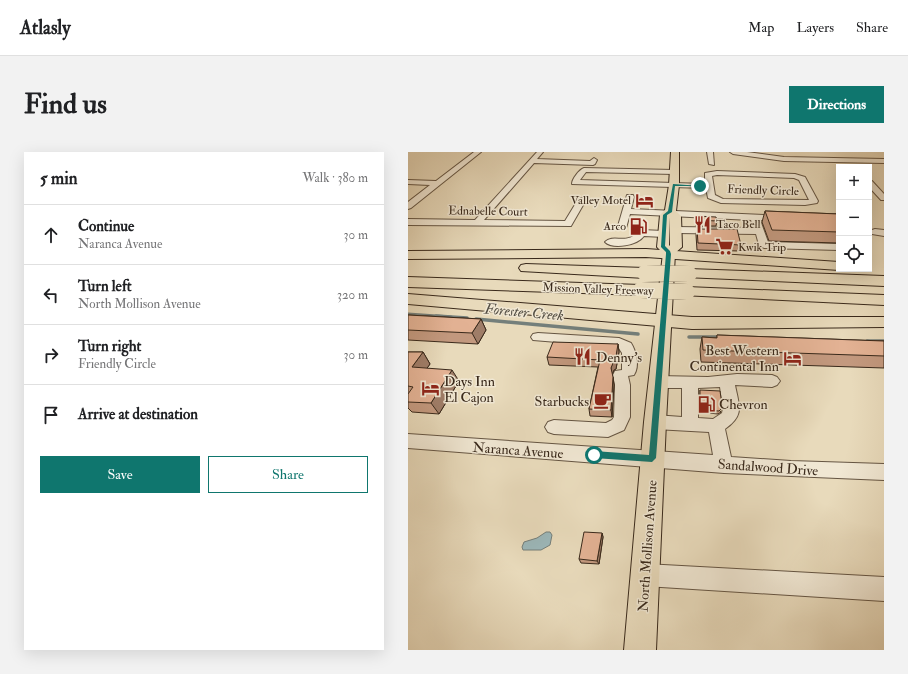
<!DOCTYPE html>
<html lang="en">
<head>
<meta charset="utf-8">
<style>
	:root { --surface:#fff; --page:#f2f2f2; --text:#202124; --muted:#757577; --line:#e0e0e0; --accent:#0f766e }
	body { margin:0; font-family:"IM FELL Double Pica",serif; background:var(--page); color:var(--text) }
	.controls { position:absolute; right:12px; top:12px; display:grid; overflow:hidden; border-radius:0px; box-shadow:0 4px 16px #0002 }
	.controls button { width:36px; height:36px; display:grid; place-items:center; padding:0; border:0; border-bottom:1px solid var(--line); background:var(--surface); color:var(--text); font:20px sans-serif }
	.stop { position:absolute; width:12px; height:12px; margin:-9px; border:3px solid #0f766e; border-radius:50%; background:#fff }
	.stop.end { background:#0f766e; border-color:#fff; box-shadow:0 1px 4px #0008 }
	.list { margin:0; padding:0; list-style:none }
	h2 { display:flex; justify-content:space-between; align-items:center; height:52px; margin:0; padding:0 16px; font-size:17px }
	h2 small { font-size:13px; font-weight:400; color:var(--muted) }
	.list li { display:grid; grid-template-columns:26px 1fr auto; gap:12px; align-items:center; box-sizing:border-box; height:60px; padding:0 16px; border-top:1px solid var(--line) }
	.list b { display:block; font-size:15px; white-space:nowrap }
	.list p { margin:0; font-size:13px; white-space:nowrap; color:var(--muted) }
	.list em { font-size:13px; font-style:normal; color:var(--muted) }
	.actions { display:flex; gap:8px; padding:12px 16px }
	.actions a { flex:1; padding:9px 0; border:1px solid var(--accent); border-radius:0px; text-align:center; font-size:14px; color:var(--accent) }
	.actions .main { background:var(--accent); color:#fff }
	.icon { flex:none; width:22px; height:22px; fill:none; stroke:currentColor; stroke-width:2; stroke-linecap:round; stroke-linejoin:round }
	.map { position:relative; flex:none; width:476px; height:498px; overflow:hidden; border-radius:0px }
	header { display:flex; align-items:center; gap:24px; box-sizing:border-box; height:56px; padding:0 20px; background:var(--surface); border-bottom:1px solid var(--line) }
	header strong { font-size:19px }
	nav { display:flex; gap:22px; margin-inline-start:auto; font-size:14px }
	.intro { display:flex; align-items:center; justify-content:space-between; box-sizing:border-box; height:96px; padding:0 24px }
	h1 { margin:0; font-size:28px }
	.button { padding:10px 18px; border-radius:0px; background:var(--accent); color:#fff; font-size:14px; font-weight:700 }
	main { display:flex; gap:24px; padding:0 24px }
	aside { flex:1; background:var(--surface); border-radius:0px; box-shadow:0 4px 16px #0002 }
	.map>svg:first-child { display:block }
	.water { fill:#9cb8bb; stroke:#747f7b }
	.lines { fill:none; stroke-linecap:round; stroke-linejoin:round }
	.stream-far1 { stroke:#747f7b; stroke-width:3 }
	.stream { stroke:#747f7b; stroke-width:3.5 }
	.minor-casing { stroke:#655543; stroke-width:2 }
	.major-casing { stroke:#39291b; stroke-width:2 }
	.highway-casing { stroke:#39291b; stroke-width:2 }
	.minor { fill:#f0e7d3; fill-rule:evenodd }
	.major { fill:#e8dabb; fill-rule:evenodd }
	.highway { fill:#e8dabb; fill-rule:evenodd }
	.highway-bridge-casing { stroke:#39291b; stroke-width:16; stroke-linecap:butt }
	.highway-bridge { stroke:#e8dabb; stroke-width:16 }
	.wall { fill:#c3997f; stroke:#39291b }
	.shaded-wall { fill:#9f7d68; stroke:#39291b }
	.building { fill:#e3b294; stroke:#39291b }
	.route { fill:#0f766e }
	.labels { text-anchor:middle; stroke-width:3; stroke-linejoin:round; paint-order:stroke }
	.far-street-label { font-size:12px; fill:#39291b; stroke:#f0e7d3 }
	.far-poi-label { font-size:12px; fill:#39291b; stroke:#f0e7d3; text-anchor:end }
	.poi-label { font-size:14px; fill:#39291b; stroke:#f0e7d3; text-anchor:start }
	.street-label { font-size:14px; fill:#39291b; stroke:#f0e7d3 }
	.water-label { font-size:15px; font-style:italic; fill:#524d43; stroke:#f0e7d3 }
</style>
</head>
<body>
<header>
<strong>Atlasly</strong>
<nav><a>Map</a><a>Layers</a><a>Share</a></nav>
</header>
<div class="intro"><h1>Find us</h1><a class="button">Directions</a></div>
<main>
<aside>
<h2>5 min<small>Walk · 380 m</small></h2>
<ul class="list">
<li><svg class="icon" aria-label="ahead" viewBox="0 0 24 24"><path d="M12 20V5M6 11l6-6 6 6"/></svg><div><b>Continue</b><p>Naranca Avenue</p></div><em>30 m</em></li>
<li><svg class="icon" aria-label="left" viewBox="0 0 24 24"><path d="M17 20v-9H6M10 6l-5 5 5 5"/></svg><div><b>Turn left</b><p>North Mollison Avenue</p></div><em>320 m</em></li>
<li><svg class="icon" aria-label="right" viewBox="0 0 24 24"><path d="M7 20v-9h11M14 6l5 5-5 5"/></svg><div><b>Turn right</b><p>Friendly Circle</p></div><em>30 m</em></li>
<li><svg class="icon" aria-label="arrive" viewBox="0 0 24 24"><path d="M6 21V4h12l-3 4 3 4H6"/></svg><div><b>Arrive at destination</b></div></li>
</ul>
<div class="actions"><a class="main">Save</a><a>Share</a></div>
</aside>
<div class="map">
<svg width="476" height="498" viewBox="0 0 476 498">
	<rect width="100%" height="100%" fill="#e8dabb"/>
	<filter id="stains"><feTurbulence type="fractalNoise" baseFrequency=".005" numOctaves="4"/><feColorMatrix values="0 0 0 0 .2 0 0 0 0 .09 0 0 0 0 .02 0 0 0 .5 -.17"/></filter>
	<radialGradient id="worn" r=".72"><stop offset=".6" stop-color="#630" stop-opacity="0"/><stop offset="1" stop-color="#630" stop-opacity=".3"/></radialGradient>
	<polygon class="water" points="138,380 142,380 144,383 142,393 133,398 115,398 114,395 116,390 129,386"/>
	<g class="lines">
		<polyline class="stream-far1" points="0,162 43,165"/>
		<g class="stream">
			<polyline points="28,164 59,166"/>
			<polyline points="68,167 230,182"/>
			<polyline points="281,185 312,185"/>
			<polyline points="459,189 476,189"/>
		</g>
		<defs>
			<g id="minor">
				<polygon points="66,0 73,0 3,56 0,57 0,50 22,33 0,32 0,28 28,29"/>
				<polygon points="129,0 135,0 129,7 182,9 186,6 189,8 187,12 185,13 126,11 76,68 157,69 171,46 177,46 178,48 163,74 0,73 0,67 67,68"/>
				<polygon points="299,0 305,0 306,13 301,12"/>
				<polygon points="322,0 339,0 376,5 476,7 476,11 376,9 325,2"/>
				<path d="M176,16L266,18L270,20L266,22L178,20L172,28L297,32V21L309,19L387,22L397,25L410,49L409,51L397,53L313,51L300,46L298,36L164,32C164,27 171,18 176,16ZM309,23L386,26L391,28L401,48L315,47L307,43L304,24Z"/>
				<polygon points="461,29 464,29 476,42 476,48 473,48 461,35"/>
				<polygon points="219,43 225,43 226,45 223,57 379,64 380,66 379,68 376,69 352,68 360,90 431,92 431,98 356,96 351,93 348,82 268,81 263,78 268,75 346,76 343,68 222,62 218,76 212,76 210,74"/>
				<polygon points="467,77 476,78 476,84 464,82 462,80 464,78"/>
				<path d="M233,78L256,79L261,82L256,85L236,84C230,93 205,98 197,90C206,81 219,94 230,79Z"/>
				<path d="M130,181L211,186L223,191C228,199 232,214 226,223L220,224L222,233V265L216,278L200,285L146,282L140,280L137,275L140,270L146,268L198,271L204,268L206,265L207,233L205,223L207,219L214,218V201L210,195L125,188L123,185L125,182Z"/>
				<path d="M329,222L364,223L369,225L372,229L369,233L364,235L327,233C331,254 337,263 317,277L323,305L383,309L476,312V328L316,321L0,296V282L305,303L301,280L247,277L241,275L239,270L241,265L247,263L274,265V236H250L245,234L242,230L245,226L250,224L300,225ZM312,235L315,256L314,261L305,267L290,266V236Z"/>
				<polygon points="237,412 476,425 476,449 237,434 229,431 226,423 229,415"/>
			</g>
			<path id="major" d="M263,0H271V33L268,59L273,64L274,95L267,101L258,270L248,498H216L236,270L255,101L249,95L252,63L257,58L261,33ZM262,65V93L261,94Z"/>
			<g id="highway">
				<polygon points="238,97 431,110 431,117 436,117 431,118 238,105 0,107 0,99"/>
				<polygon points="118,112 237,116 242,118 245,121 242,124 237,126 113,119 111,116 113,113"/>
				<polygon points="281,117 476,124 476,134 276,125 273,122 276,119"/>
				<polygon points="0,125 233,133 239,135 241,138 239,141 233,143 0,135"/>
				<polygon points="279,135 476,143 476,153 273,143 271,140 273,137"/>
				<polygon points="0,142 284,165 476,165 476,175 284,177 0,152"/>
			</g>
		</defs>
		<use href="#minor" class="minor-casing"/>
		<use href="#major" class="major-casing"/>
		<use href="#highway" class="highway-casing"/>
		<use href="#minor" class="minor"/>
		<use href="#major" class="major"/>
		<use href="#highway" class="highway"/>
		<defs>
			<g id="highway-bridge">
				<polyline points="237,121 281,122"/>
				<polyline points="233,138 279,140"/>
			</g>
		</defs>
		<use href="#highway-bridge" class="highway-bridge-casing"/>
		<use href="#highway-bridge" class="highway-bridge"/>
	</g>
	<g class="wall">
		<polygon points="357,59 431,62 431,91 361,89 354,70"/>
		<polygon points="288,64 309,69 308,74 288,74"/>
		<polygon points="289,77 333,93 332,99 289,98 288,83"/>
		<polygon points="0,163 73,167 78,178 70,192 0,188"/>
		<polygon points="309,183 476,189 476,216 293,210 292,197 294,185 309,186"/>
		<polygon points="210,192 211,200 208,217 206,218 204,222 206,233 204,265 182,264 181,257 190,215 141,213 139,205"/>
		<polygon points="0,200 15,200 22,212 19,216 51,229 31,262 4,260 0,256"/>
		<polygon points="292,238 313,260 310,262 292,260"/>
		<polygon points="194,381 195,385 191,412 173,411 171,407"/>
	</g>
	<g class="shaded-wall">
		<polygon points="73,167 78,178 70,192 64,181"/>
		<polygon points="210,192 211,200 208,217 206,218 204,223 203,216"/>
		<polygon points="15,200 22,212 12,226 4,215"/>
		<polygon points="44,218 51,229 31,262 23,251"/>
		<polygon points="205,225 206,233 204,265 203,258"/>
		<polygon points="194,381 195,385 191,412 189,409"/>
	</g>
	<g class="building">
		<polygon points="357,59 431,62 431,80 364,78"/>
		<polygon points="288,64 308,65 309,69 288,68"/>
		<polygon points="289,77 329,77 333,93 290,91"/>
		<polygon points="0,163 73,167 64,181 0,178"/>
		<polygon points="309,183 476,189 476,204 295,198 294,185 309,186"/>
		<polygon points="145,190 210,192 207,210 205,211 203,216 205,225 203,258 181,257 192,208 139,205"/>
		<polygon points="0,200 15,200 4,215 44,218 23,251 0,250 0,242 5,235 0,234"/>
		<polygon points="292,238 312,239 314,253 313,257 311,259 292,258"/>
		<polygon points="176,380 194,381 189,409 171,407"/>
	</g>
	<polygon class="route" points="265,32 294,34 267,34 264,60 259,63 257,94 262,99 263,102 248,306 244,310 186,306 182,303 186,299 241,303 258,102 258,100 253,95 255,63 260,59"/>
	<defs>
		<symbol id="hotel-bare" viewBox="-9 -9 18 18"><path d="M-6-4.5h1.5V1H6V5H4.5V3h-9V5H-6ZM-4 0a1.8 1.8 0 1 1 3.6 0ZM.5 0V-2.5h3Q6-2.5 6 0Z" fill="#8f2418" stroke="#f0e7d3" stroke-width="2.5" paint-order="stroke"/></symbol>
		<symbol id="restaurant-bare" viewBox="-9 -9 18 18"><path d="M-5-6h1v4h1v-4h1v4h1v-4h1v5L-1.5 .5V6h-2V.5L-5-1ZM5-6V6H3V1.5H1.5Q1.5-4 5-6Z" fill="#8f2418" stroke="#f0e7d3" stroke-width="2.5" paint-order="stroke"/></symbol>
		<symbol id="fuel-bare" viewBox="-9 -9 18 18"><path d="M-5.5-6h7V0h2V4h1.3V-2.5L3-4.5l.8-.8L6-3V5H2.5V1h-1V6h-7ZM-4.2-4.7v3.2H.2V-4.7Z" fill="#8f2418" stroke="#f0e7d3" stroke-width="2.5" paint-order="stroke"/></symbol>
		<symbol id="supermarket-bare" viewBox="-9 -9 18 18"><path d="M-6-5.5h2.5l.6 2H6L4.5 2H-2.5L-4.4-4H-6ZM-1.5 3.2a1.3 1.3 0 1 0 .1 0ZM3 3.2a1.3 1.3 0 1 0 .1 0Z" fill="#8f2418" stroke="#f0e7d3" stroke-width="2.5" paint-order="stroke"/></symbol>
		<symbol id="cafe-bare" viewBox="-9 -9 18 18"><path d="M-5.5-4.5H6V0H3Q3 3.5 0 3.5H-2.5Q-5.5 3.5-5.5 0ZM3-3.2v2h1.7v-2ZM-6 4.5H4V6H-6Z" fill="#8f2418" stroke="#f0e7d3" stroke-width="2.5" paint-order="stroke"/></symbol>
	</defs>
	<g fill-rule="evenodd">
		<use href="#hotel-bare" x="224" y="36" width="25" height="25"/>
		<use href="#restaurant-bare" x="282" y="60" width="25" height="25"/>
		<use href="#fuel-bare" x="218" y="62" width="25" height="25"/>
		<use href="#supermarket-bare" x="304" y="82" width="25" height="25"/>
		<use href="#restaurant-bare" x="162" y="192" width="25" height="25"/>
		<use href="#hotel-bare" x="372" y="194" width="25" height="25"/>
		<use href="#hotel-bare" x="10" y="224" width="25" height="25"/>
		<use href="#cafe-bare" x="182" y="236" width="25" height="25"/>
		<use href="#fuel-bare" x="286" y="240" width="25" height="25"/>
	</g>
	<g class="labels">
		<g class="far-street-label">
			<text transform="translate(355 38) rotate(2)" y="4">Friendly Circle</text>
			<text transform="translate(80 59) rotate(1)" y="4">Ednabelle Court</text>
			<text transform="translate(190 137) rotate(2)" y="4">Mission Valley Freeway</text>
		</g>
		<g class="far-poi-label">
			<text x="223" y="52">Valley Motel</text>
			<text x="308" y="76" text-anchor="start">Taco Bell</text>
			<text x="218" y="78">Arco</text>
			<text x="330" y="99" text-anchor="start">Kwik Trip</text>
		</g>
		<g class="poi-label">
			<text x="371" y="203" text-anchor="end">Best Western<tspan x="371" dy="16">Continental Inn</tspan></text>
			<text x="188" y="210">Denny's</text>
			<text x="36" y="234">Days Inn<tspan x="36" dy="16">El Cajon</tspan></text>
			<text x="181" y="254" text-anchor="end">Starbucks</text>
			<text x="311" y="257">Chevron</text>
		</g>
		<g class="street-label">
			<text transform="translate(110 298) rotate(4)" y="5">Naranca Avenue</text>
			<text transform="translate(360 315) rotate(4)" y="5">Sandalwood Drive</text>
			<text transform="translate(239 394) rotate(-86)" y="5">North Mollison Avenue</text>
		</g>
		<g class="water-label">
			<text transform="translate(116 160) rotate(5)" y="5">Forester Creek</text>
		</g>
	</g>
	<rect width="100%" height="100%" filter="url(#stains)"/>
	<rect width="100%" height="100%" fill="url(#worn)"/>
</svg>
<div class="controls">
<button>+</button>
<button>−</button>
<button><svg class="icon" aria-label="locate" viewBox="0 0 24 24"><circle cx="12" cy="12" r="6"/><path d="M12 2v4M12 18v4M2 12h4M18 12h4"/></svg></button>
</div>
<div class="stop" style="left:186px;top:303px"></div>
<div class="stop end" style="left:292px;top:34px"></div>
</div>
</main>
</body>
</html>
